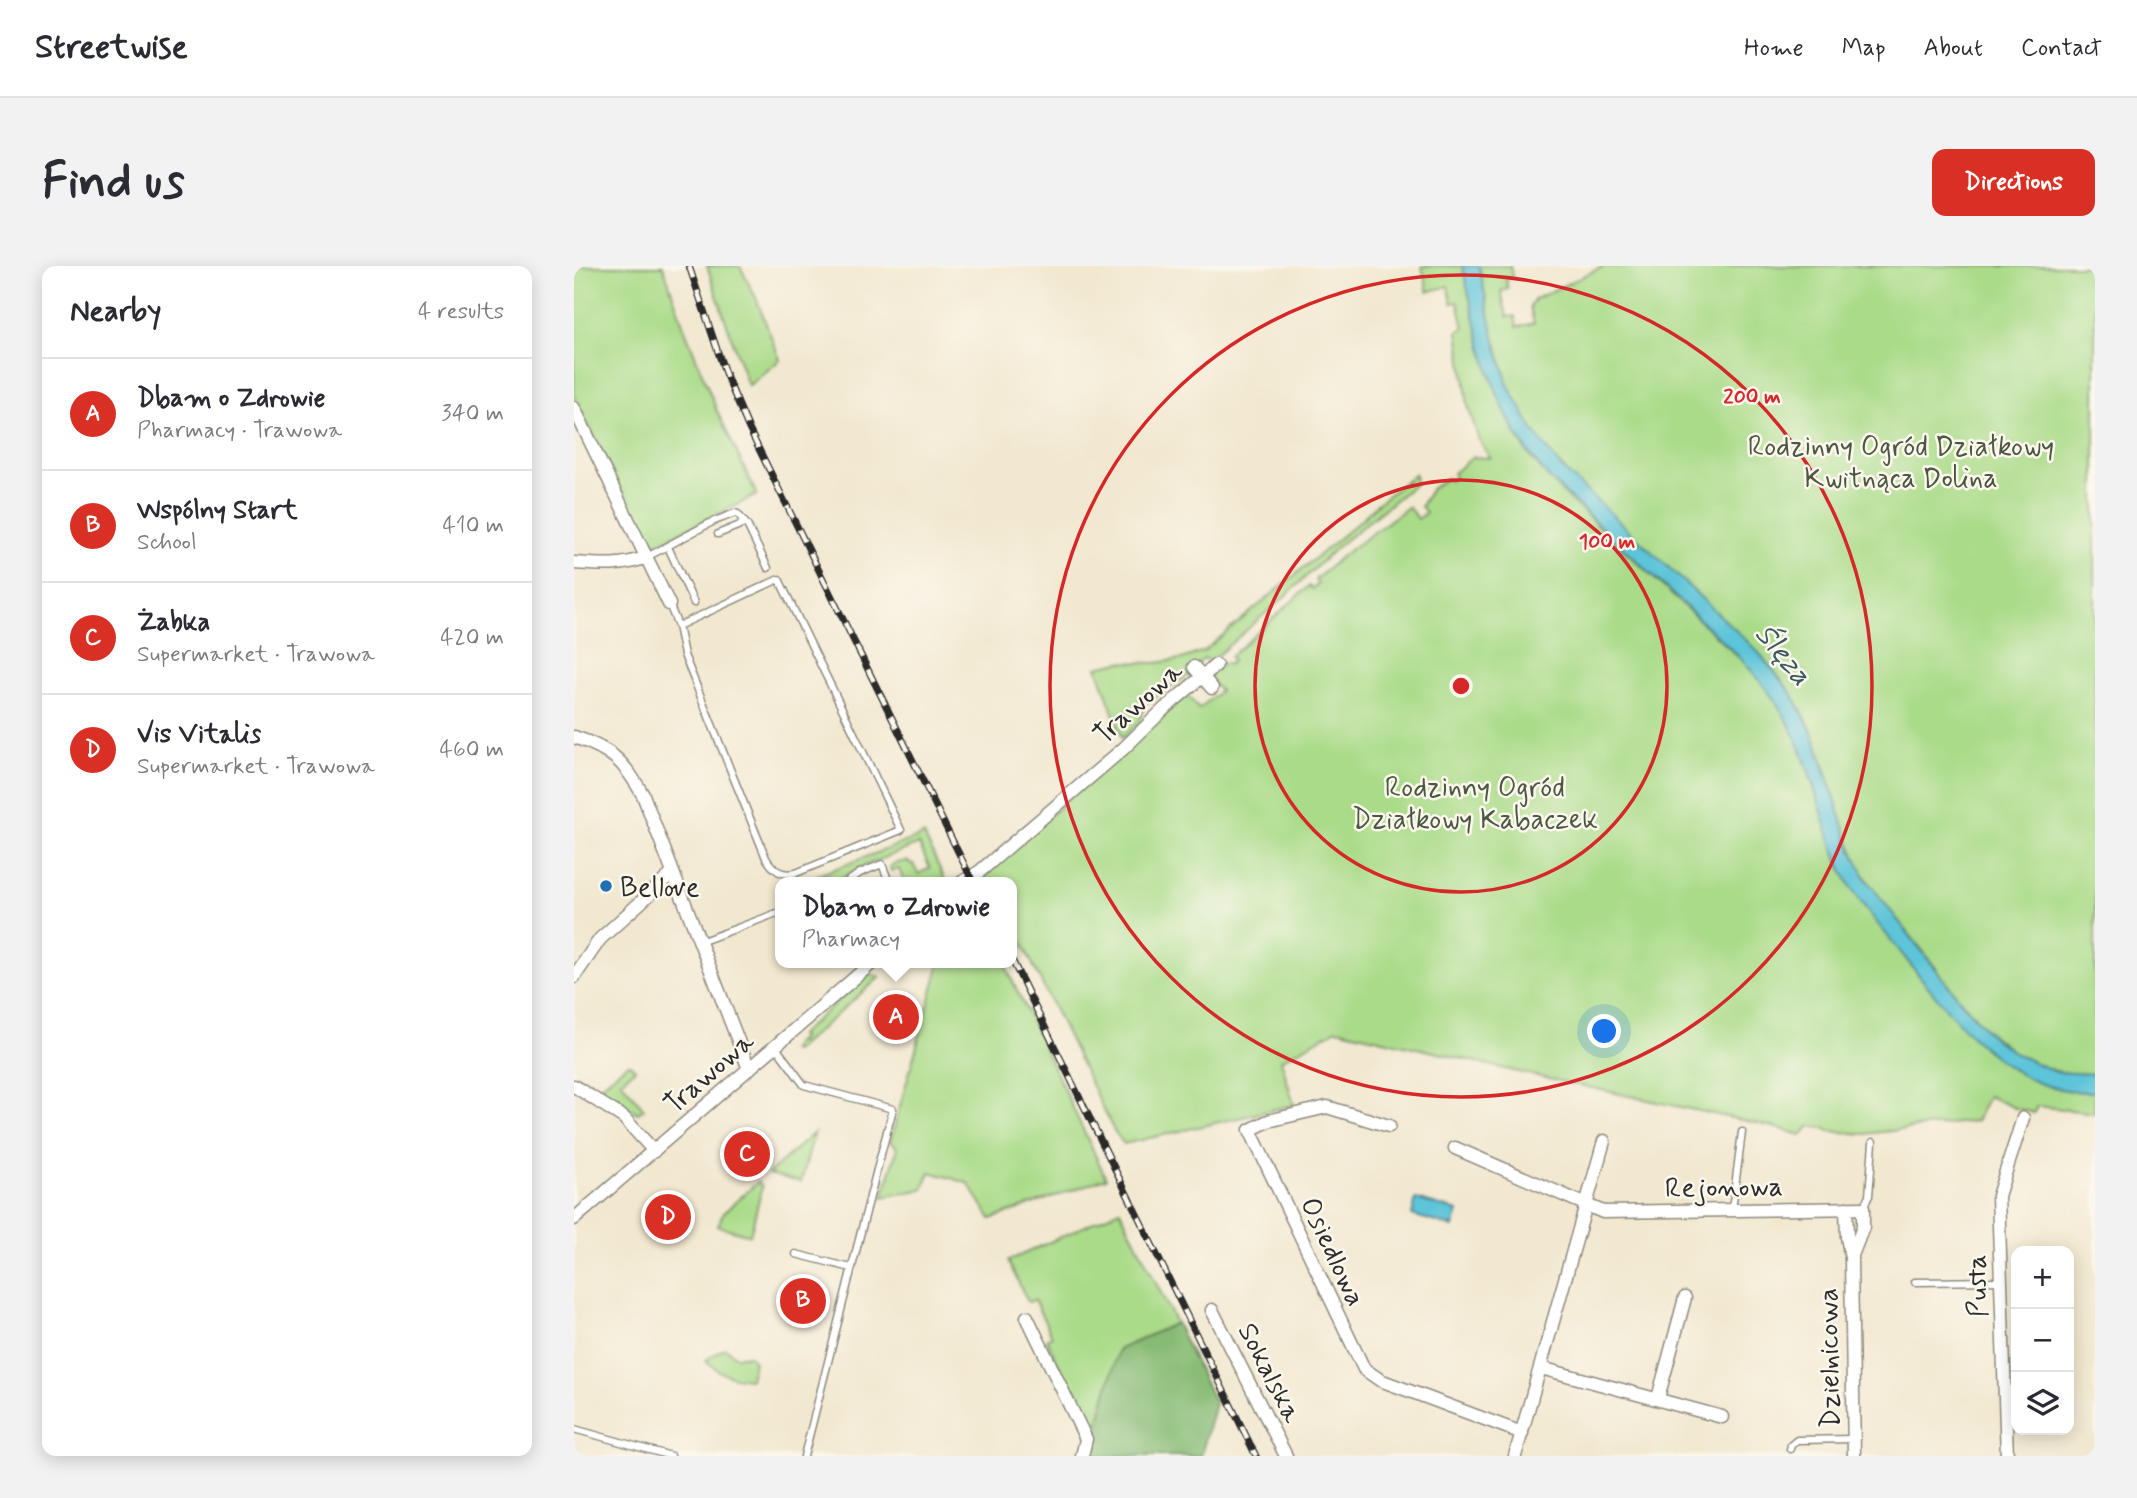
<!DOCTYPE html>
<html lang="en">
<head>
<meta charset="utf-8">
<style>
	:root { --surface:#fff; --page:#f2f2f3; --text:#2b2b33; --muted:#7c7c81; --line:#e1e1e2; --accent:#d93025 }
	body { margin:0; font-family:Mynerve,sans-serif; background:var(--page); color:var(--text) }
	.controls { position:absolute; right:21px; bottom:21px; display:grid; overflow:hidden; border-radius:14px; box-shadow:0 4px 18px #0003 }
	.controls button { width:63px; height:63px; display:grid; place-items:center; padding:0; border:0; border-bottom:2px solid var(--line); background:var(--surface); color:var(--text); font:35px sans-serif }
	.you { position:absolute; left:1031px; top:766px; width:24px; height:24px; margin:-18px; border:5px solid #fff; border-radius:50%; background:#1a73e8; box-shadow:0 0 0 10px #1a73e833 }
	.badge { display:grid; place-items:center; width:46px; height:46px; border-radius:50%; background:var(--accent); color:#fff; font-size:23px; font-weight:700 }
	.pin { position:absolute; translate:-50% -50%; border:4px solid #fff; box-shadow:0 2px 7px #0006 }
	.popup { position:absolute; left:201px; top:611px; width:242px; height:91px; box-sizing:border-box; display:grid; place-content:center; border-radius:14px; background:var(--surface); filter:drop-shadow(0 2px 5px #0005); font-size:23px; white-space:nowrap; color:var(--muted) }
	.popup b { font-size:26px; color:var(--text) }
	.popup::after { content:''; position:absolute; left:50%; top:100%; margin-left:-14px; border:14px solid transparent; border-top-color:var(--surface) }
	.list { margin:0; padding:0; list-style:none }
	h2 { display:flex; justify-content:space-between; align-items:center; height:91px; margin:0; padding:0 28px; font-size:30px }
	h2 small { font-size:23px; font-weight:400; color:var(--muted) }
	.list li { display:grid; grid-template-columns:46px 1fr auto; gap:21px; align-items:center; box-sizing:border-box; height:112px; padding:0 28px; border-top:2px solid var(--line) }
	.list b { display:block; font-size:26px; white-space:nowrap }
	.list p { margin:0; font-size:23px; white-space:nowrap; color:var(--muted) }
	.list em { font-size:23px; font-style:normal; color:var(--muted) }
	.icon { flex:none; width:38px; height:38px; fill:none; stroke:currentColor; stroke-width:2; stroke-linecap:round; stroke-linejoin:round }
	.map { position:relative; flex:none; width:1521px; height:1190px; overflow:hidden; border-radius:14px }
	header { display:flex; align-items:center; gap:42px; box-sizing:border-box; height:98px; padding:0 35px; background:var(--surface); border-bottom:2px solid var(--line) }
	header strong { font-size:33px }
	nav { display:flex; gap:38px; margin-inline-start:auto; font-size:24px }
	.intro { display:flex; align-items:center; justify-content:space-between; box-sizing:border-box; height:168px; padding:0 42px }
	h1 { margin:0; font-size:49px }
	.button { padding:18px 32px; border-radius:14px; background:var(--accent); color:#fff; font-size:24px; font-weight:700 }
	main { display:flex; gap:42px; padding:0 42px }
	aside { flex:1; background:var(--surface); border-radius:14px; box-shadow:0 4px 18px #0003 }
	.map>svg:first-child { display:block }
	.green { fill:#aadb89; stroke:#6a835a; stroke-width:2 }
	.forest { fill:#87bb75; stroke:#597350; stroke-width:2 }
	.water { fill:#5dc4d9; stroke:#447882; stroke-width:2 }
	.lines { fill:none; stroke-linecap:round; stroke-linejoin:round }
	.service-casing { stroke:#8e8a7e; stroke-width:9 }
	.minor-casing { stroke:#8e8a7e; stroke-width:15 }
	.service { stroke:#fff; stroke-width:6 }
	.minor { stroke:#fff; stroke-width:12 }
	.rail-casing { stroke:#2b2b2b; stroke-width:7 }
	.rail { stroke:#fbf7ec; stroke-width:4.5; stroke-dasharray:13; stroke-linecap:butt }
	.ring { fill:none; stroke:#d62828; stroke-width:3.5 }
	.poi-dot { fill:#1f6fb2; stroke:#fbf7ec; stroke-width:2.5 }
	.labels { text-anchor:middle; stroke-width:5; stroke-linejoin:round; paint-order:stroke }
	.park-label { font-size:28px; fill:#4b5742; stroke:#fbf7ec }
	.street-label { font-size:28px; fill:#2b2b2b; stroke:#fbf7ec }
	.poi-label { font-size:28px; fill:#2b2b2b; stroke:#fbf7ec; text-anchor:start }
	.water-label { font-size:30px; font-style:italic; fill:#3a595f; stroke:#fbf7ec }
	.centre { fill:#d62828; stroke:#fbf7ec; stroke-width:3.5 }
	.ring-label { font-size:21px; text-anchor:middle; font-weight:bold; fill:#d62828; stroke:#fbf7ec; stroke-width:5; stroke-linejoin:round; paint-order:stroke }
</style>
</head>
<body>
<header>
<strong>Streetwise</strong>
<nav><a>Home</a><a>Map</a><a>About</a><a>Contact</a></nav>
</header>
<div class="intro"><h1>Find us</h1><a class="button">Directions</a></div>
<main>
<aside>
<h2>Nearby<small>4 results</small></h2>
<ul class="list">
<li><span class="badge">A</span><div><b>Dbam o Zdrowie</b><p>Pharmacy · Trawowa</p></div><em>340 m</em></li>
<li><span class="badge">B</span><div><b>Wspólny Start</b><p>School</p></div><em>410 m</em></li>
<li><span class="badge">C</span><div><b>Żabka</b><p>Supermarket · Trawowa</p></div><em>420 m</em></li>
<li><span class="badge">D</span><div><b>Vis Vitalis</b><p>Supermarket · Trawowa</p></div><em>460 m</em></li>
</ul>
</aside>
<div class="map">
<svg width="1521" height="1190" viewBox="0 0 1521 1190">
	<rect width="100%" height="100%" fill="#fbf7ec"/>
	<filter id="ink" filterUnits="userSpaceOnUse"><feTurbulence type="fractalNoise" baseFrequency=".0143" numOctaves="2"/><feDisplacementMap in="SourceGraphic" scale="14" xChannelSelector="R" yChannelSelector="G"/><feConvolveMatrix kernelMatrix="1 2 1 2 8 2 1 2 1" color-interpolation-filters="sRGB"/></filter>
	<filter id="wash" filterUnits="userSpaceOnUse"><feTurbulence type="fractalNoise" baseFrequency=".00686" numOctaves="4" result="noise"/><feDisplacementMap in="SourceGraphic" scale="28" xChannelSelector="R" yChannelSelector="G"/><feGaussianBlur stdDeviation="1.57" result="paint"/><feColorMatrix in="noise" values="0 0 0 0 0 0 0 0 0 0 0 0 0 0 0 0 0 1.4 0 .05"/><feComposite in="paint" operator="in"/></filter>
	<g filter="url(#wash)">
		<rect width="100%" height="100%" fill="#f2e8d0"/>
		<g class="green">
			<polygon points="0,0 89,0 111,64 143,145 183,229 76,281 0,130"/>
			<polygon points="133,0 166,0 182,32 206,94 174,120"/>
			<path d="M848,0H888L915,107L940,165L956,191L990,228L1176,402L1202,434L1224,475L1263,591L1411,783C1447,811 1475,825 1521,826V847L1463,840L1460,847L1441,842L1414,830L1402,855L1290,868L1255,865L1252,862L1236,860L1228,869L1195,860L953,808L763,763L707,794L720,839L550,878L540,865L438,656V616H416L411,610L415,603L613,429L625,443L646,425L636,414L638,407L650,397L654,399L659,394L656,391L735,320L739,323L744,318L741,314L769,289L834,241L844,253L852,247L847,240L857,223L873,212L876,215L881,211L879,207L899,191L916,192L905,174L894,140L884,65L890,62L884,36L878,37L874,20L854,26Z"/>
			<path d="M905,0H936L939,12L932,14L934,23L927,25L933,51L941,50L943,61L960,57L956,41L961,33L1030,0H1521V808C1434,814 1393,741 1346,681C1329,660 1302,631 1290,609C1265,561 1257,505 1233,455C1218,423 1194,396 1169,371L1001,215L971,182L945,142L934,119L919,67Z"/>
			<path d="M841,208L842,217L763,281L717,325L636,396L631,392L617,404L618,408C601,417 588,429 571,437L565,457L548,472L523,401L546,396L582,397L608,393L630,385L788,253L804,237Z"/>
			<polygon points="350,569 372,616 330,616 325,603 317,605 316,602 319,598 332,595 339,598 344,608 356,602 345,578 282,603 263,616 246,616 244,609"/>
			<polygon points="366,697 430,697 532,912 417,953 394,917 356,906 349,923 309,931 323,884 322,880 316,876"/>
			<polygon points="296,708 306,711 221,785 217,784 222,776 225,777 224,775 227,772 225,769"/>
			<polygon points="53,798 56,798 61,803 47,815 70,843 64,847 24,822"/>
			<polygon points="240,867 227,916 194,908"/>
			<polygon points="184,916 188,921 176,969 144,960 149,947"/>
			<polygon points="546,944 602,1057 544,1084 520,1171 472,1073 478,1070 460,1034 454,1036 434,995"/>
			<path d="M151,1082L161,1090H176L180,1096L176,1113C158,1112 145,1108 132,1094Z"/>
		</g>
		<polygon class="forest" points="602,1057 641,1137 627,1190 515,1190 544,1084"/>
		<g class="water">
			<path d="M888,0H905L919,67L934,119L959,164L986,200L1169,371L1185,387L1219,429L1239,469L1278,584L1292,613L1393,743L1422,774L1444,789L1482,806L1521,808V826C1498,826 1475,823 1454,812C1401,786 1356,723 1320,678C1304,657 1285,637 1273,614C1251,569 1243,519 1223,474C1208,439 1184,410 1158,384L976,213C918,148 908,82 888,0Z"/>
			<polygon points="842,933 884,945 879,961 838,949"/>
		</g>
	</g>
	<g filter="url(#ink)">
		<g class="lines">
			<defs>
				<g id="service">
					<polyline points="144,268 171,257"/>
					<polyline points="94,281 120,337"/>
					<polyline points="73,291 138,256 161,247 164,248 173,259 194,302"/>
					<path d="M95,338L104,360L110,389L192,592C200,605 208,610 222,607L327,564L205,313L104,360"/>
					<polyline points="273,616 286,607 308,598 315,616"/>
					<polyline points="126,676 206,646"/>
					<path d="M201,780L230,819L319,843C288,958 260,1074 230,1190"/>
					<polyline points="1289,942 1295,930 1299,876"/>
					<polyline points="1158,944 1168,866"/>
					<polyline points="222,988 277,1002"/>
					<polyline points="1341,1016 1427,1015"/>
					<polyline points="0,1163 97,1190"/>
					<polyline points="1216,1183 1217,1179 1223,1174 1280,1173"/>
				</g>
				<g id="minor">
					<polyline points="0,142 95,338"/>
					<path d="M0,297C27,299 47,301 73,291"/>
					<polyline points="620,401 638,422"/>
					<path d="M0,471C37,483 50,495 69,529L175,803"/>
					<polyline points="388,616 405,606 549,483 590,443 642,399"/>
					<polyline points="0,711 26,673 99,607"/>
					<polyline points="0,820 50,852 80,885"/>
					<polyline points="815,860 753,841 694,855 676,864 790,1103 806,1114 948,1167"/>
					<polyline points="881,882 1029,946 1289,942 1289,961 1277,992"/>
					<polyline points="1272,942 1273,971 1277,992 1280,1190"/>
					<polyline points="0,953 298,697"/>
					<polyline points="638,1044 712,1190"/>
					<polyline points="453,1051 512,1173 508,1190"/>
					<polyline points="967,1102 1148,1151"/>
					<polyline points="1084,1132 1111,1032"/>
					<polyline points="941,1190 1030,875"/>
					<polyline points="1433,1190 1424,930 1449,852"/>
				</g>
			</defs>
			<use href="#service" class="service-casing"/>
			<use href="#minor" class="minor-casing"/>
			<use href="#service" class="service"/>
			<use href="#minor" class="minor"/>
			<defs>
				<g id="rail">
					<polyline points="115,0 151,107 175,163 399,616"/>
					<polyline points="438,694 682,1190"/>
				</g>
			</defs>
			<use href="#rail" class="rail-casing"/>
			<use href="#rail" class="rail"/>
		</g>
	</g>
	<g class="ring">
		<circle cx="887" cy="420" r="206"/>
		<circle cx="887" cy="420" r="411"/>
	</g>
	<circle class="poi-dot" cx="32" cy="620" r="7"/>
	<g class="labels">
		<g class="park-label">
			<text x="1327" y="189">Rodzinny Ogród Działkowy<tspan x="1327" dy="32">Kwitnąca Dolina</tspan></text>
			<text x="901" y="530">Rodzinny Ogród<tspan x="901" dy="32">Działkowy Kabaczek</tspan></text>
		</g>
		<g class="street-label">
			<text transform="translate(563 436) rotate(-42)" y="10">Trawowa</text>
			<text transform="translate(134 806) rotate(-41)" y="10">Trawowa</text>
			<text transform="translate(1150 920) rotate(-1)" y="10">Rejonowa</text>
			<text transform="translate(760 985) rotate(65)" y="10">Osiedlowa</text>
			<text transform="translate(1402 1020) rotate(-92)" y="10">Pusta</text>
			<text transform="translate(1254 1092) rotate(-91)" y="10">Dzielnicowa</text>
			<text transform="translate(697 1106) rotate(63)" y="10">Sokalska</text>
		</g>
		<g class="poi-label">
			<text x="46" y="630">Bellove</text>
		</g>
		<g class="water-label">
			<text transform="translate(1210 388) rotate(50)" y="10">Ślęza</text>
		</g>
	</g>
	<circle cx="887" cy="420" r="10" class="centre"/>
	<g class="ring-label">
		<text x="1178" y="137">200 m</text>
		<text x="1033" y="282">100 m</text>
	</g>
</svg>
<div class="controls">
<button>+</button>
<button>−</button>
<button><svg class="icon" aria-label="layers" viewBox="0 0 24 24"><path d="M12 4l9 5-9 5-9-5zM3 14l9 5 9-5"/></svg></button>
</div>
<div class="you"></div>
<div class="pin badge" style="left:322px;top:751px">A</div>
<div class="popup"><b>Dbam o Zdrowie</b>Pharmacy</div>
<div class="pin badge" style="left:229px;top:1035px">B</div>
<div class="pin badge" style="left:173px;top:888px">C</div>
<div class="pin badge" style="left:94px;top:951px">D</div>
</div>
</main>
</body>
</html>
